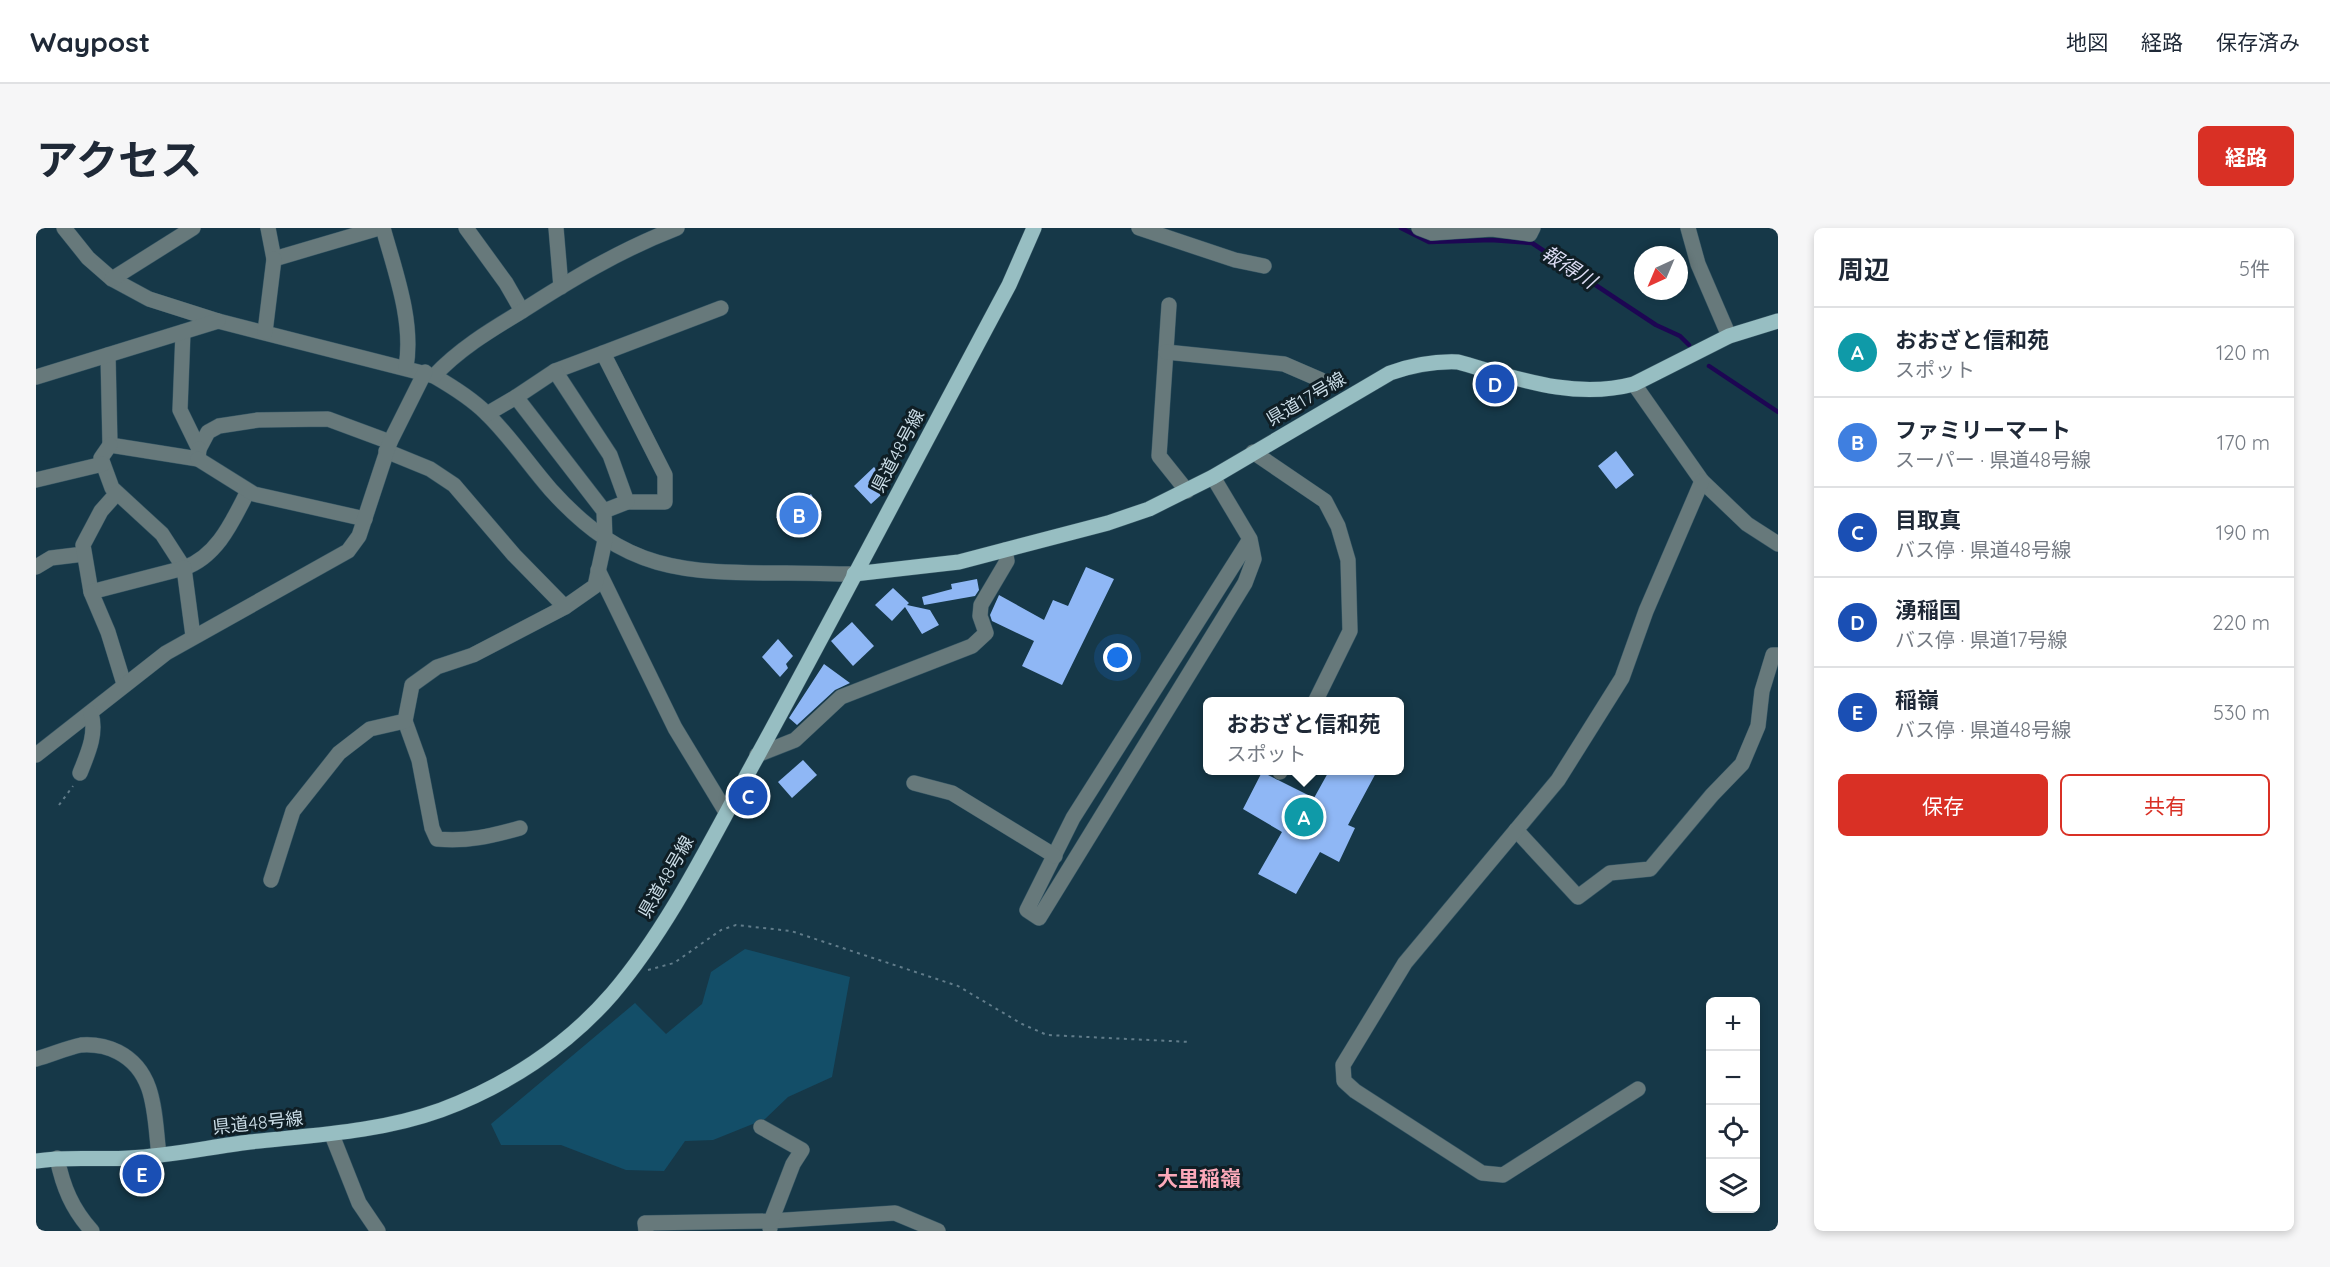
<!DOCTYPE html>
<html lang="ja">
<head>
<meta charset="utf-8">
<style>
	:root { --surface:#fff; --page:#f6f6f7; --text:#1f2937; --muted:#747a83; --line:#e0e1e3; --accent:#d93025 }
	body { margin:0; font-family:Quicksand,"Noto Sans JP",sans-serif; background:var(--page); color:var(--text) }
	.controls { position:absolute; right:18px; bottom:18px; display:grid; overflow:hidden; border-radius:9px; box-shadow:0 3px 9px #0003 }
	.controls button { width:54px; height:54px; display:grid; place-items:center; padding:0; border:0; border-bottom:2px solid var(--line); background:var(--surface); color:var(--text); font:30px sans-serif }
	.compass { position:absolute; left:1598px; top:18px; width:54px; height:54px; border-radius:50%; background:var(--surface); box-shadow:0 3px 9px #0003; rotate:224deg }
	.you { position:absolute; left:1082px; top:430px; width:21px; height:21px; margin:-15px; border:4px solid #fff; border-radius:50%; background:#1a73e8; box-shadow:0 0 0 9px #1a73e833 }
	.badge { display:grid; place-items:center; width:39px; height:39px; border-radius:50%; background:var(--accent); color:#fff; font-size:20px; font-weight:700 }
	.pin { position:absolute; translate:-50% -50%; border:3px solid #fff; box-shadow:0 2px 6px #0006 }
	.popup { position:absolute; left:1167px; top:469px; width:201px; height:78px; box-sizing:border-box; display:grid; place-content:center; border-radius:9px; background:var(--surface); filter:drop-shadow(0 2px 4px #0005); font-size:20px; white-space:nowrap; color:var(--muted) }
	.popup b { font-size:22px; color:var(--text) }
	.popup::after { content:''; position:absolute; left:50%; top:100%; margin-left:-12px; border:12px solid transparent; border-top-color:var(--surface) }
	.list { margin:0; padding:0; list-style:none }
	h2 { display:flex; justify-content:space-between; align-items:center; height:78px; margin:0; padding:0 24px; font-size:26px }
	h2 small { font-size:20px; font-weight:400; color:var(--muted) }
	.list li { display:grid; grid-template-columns:39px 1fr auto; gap:18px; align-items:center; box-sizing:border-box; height:90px; padding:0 24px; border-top:2px solid var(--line) }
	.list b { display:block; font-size:22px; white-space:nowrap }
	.list p { margin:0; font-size:20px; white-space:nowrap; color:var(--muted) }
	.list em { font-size:20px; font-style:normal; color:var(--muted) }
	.actions { display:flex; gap:12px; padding:18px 24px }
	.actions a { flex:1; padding:14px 0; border:2px solid var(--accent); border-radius:9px; text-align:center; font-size:21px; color:var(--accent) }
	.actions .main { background:var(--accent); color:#fff }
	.icon { flex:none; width:33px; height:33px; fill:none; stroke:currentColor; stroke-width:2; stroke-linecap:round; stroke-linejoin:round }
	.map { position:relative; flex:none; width:1742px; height:1003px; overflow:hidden; border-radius:9px }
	header { display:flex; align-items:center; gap:36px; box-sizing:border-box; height:84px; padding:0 30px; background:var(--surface); border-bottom:2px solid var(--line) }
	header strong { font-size:28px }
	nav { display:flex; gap:33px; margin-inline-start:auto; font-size:21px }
	.intro { display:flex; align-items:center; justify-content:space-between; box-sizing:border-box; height:144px; padding:0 36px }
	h1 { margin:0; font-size:42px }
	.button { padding:15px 27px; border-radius:9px; background:var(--accent); color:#fff; font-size:21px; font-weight:700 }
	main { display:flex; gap:36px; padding:0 36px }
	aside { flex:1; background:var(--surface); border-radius:9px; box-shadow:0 3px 9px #0003 }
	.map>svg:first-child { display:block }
	.green { fill:#134e68 }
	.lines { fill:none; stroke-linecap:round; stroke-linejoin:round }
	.stream { stroke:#1d0653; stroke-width:4.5 }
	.building { fill:#8fb7f5 }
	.minor-casing { stroke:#365664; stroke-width:16 }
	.major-casing { stroke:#365664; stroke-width:16 }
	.path { stroke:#617c8a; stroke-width:2; stroke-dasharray:3 4.5; stroke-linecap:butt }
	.minor { stroke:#67797b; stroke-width:15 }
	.major { stroke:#97bec2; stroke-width:15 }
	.labels { text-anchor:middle; stroke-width:6; stroke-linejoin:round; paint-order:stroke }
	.street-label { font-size:18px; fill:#cadce6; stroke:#0f1e25 }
	.water-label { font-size:20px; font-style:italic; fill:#dcdcf3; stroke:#0f1e25 }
	.quarter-label { font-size:21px; font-weight:bold; fill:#fca9b9; stroke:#0f1e25 }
</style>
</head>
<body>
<header>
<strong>Waypost</strong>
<nav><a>地図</a><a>経路</a><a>保存済み</a></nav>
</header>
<div class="intro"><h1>アクセス</h1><a class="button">経路</a></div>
<main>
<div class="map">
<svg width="1742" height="1003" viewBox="0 0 1742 1003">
	<rect width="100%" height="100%" fill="#163848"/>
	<polygon class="green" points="709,721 814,749 796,849 752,869 729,891 677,912 649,913 628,943 590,942 525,917 465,917 455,896 599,775 630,806 666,776 675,744"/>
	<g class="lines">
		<g class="stream">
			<polyline points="1365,0 1393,14 1455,12 1496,15 1620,97 1644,108 1653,117"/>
			<polyline points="1673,138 1742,184"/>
		</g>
	</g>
	<g class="building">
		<polygon points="1580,223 1598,247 1580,261 1562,238"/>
		<polygon points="838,239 847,249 837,259 845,267 835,276 818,258"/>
		<polygon points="775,266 786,284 752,305 740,289"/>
		<polygon points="1050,339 1078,351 1026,457 986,438 998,413 956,393 954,387 963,367 1008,392 1017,372 1032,378"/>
		<polygon points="941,351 943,362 939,368 888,377 886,369 916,361 915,356"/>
		<polygon points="857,360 873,375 871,377 894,382 903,397 886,406 869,379 856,393 839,377"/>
		<polygon points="816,394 838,418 817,438 795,413"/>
		<polygon points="742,411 757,428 750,436 752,440 744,449 726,429"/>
		<polygon points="788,436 814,455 799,462 761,497 753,490"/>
		<polygon points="767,532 781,547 756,570 742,554"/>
		<polygon points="1293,543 1341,543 1312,597 1319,600 1303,634 1284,624 1260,666 1222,646 1246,604 1207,581 1226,544 1278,570"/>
	</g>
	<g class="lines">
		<defs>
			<g id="minor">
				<path d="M28,0L52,30L76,51L113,71L182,93L398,148C417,159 435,170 450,185C474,208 493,237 515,262C589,344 646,345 750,345C773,345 795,346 818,346"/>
				<polyline points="232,0 238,31 343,0"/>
				<path d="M347,0C359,43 378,94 370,139"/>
				<polyline points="430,0 470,55 486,83"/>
				<polyline points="520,0 525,59"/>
				<polyline points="1103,0 1199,32 1228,38"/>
				<polyline points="1383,0 1396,5 1456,1 1494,6 1497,0"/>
				<polyline points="1652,0 1662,36 1693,108"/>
				<polyline points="76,51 157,0"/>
				<polyline points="1133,77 1123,228 1151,263"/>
				<polyline points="147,104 144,182 163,221 172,204 183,198 222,192 292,191 354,214"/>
				<polyline points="229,104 238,31"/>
				<polyline points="1130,124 1248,136 1285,152"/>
				<polyline points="567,125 685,80"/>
				<polyline points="72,127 74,217 162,231 163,221"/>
				<polyline points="519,143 567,125 629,247 629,274 591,274"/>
				<path d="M398,148C422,122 453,103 483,85C534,52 584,22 641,0"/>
				<polyline points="0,149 182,93"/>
				<polyline points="1598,156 1666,253 1711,296 1742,316"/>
				<polyline points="451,186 480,169"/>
				<path d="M74,217L65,230L76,260L126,306L148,340C182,328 197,292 212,263"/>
				<polyline points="350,223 394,241 418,257 478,327 529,379"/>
				<polyline points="1217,224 1289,273 1302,298 1312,332 1314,403 1279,474"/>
				<polyline points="162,231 218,266 329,291"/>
				<polyline points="1177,249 1214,311 1218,331 1209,355 1003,690 991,682 1037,590 1214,311"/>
				<polyline points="0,252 67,236"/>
				<polyline points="0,339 15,330 48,326"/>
				<polyline points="562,342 639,500 690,584"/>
				<polyline points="55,364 47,317 65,283 81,265"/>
				<polyline points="88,456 72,404 55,364 148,340 157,408"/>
				<path d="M369,493L383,532L396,600L401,611C431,614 455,608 484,600"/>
				<polyline points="0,527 130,425 312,323 323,308 354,214 389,144"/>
				<polyline points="721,527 759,512 805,469 936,418 950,405 944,388 945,377 971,333 969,322"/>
				<polyline points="1244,544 1245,542"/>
				<path d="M44,545C52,525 61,506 55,485"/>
				<polyline points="878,555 916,565 1019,628"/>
				<polyline points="1480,602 1542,669 1574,645 1614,641 1676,567 1706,536 1722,498 1726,463 1737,427 1742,427"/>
				<polyline points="235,652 257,583 303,525 334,501 369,493 376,457 401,439 437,427 529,379 559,358 569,312 568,283 480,169 519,143 574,227 591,274 568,283"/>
				<path d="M0,831C15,827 30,820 45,817C58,816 70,818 82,824C121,844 118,888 123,927"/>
				<polyline points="1602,861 1467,947 1446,945 1319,863 1308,853 1307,837 1369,735 1522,552 1586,450 1610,383 1666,253"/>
				<polyline points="296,907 323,975 342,1003"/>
				<path d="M21,930C27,959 36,981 56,1003"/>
				<polyline points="734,1000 735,993 859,985 902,1003"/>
				<polyline points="610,1003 609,995 735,993 757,936 766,922 725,899"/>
			</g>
			<g id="major">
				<path d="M818,346L923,334L1072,295L1113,281L1177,249L1354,145C1377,137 1398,133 1422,134C1480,150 1537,172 1598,156L1693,108L1742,93"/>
				<path d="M0,933C31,928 62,932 93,930C134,928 174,919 214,914C279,907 344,904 405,882C470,858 531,818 576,766C635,697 678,606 722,527C807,371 889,214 973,57L998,0"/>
			</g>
		</defs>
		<use href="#minor" class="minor-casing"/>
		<use href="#major" class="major-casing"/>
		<g class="path">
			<polyline points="23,577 37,558"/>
			<polyline points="612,742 638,735 685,702 700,697 755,703 922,758 986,796 1011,807 1154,814"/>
		</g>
		<use href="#minor" class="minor"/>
		<use href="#major" class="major"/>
	</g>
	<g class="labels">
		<g class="street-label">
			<text transform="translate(1270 171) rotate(-30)" y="6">県道17号線</text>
			<text transform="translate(862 223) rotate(-62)" y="6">県道48号線</text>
			<text transform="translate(630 649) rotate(-60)" y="6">県道48号線</text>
			<text transform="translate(222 895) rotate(-6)" y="6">県道48号線</text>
		</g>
		<g class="water-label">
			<text transform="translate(1533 39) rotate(33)" y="7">報得川</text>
		</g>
		<g class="quarter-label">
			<text x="1163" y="958">大里稲嶺</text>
		</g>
	</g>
</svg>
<div class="controls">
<button>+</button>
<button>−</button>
<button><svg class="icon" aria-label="locate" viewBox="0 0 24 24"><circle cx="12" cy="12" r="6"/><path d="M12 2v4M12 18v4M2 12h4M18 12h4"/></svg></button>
<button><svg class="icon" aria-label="layers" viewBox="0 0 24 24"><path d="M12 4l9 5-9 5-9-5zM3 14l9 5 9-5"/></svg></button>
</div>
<svg class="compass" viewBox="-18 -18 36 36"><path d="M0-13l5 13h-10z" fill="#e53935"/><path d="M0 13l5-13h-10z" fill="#747a83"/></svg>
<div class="you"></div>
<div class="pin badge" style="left:1268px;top:589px;background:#0f9aa8">A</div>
<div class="popup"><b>おおざと信和苑</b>スポット</div>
<div class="pin badge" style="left:763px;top:287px;background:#3f7fe0">B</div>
<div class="pin badge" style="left:712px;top:568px;background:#1a4fb4">C</div>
<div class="pin badge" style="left:1459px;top:156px;background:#1a4fb4">D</div>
<div class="pin badge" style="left:106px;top:946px;background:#1a4fb4">E</div>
</div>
<aside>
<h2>周辺<small>5件</small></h2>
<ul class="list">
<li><span class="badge" style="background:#0f9aa8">A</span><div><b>おおざと信和苑</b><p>スポット</p></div><em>120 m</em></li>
<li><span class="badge" style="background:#3f7fe0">B</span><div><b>ファミリーマート</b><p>スーパー · 県道48号線</p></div><em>170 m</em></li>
<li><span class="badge" style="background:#1a4fb4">C</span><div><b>目取真</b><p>バス停 · 県道48号線</p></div><em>190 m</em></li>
<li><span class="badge" style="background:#1a4fb4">D</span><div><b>湧稲国</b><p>バス停 · 県道17号線</p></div><em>220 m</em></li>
<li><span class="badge" style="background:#1a4fb4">E</span><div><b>稲嶺</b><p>バス停 · 県道48号線</p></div><em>530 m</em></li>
</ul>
<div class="actions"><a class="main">保存</a><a>共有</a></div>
</aside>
</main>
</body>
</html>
